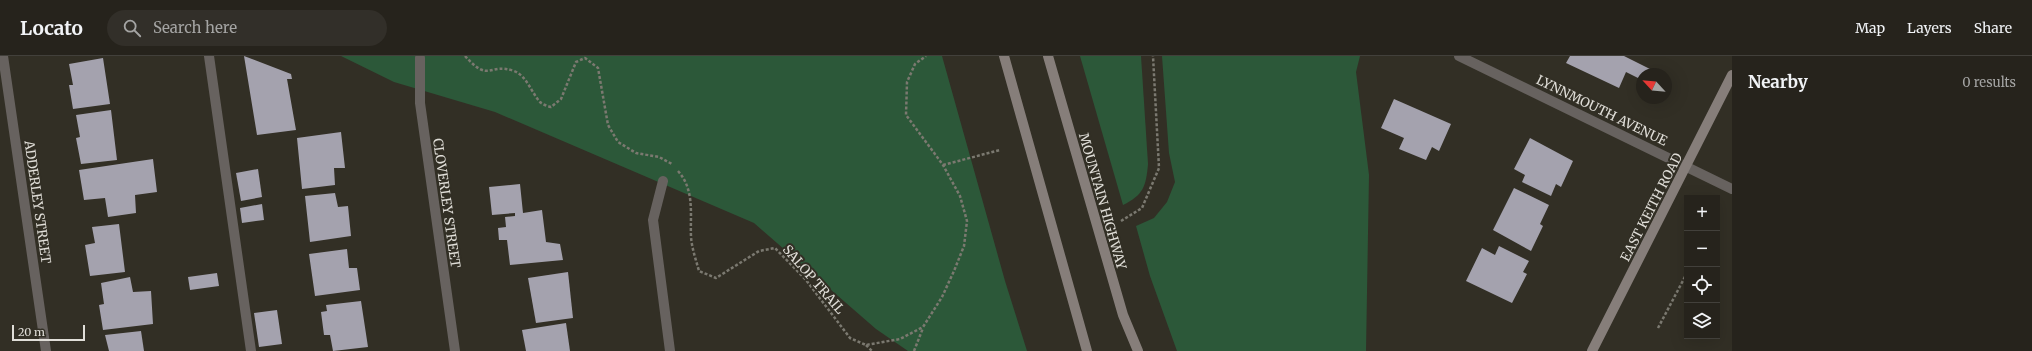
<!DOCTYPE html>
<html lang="en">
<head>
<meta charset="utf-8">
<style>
	:root { --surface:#26231c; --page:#322f29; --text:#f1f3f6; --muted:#a4a4a3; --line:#42403b }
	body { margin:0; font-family:Merriweather,serif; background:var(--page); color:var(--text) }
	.controls { position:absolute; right:12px; bottom:12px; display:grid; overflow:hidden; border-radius:0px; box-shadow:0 4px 16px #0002 }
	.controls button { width:36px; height:36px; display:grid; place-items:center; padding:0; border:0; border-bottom:1px solid var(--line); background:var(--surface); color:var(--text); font:20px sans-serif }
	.compass { position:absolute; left:1636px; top:12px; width:36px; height:36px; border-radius:50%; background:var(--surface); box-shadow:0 4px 16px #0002; rotate:296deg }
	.scale { position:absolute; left:12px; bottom:10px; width:73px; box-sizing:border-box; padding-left:4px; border:2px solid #e0ded8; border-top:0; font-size:11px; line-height:14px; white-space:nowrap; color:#e0ded8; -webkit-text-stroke:3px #322f25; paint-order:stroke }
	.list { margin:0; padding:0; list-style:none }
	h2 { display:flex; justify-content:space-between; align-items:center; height:52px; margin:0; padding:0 16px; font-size:17px }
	h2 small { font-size:13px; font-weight:400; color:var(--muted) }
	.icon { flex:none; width:22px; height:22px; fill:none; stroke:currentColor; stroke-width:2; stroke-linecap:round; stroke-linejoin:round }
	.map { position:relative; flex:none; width:1732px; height:295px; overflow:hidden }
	header { display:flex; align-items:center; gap:24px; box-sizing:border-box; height:56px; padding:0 20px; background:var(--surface); border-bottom:1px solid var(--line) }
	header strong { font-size:19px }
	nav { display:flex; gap:22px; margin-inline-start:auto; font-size:14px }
	.search { width:280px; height:36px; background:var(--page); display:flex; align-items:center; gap:10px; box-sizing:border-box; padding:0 14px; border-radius:22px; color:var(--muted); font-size:15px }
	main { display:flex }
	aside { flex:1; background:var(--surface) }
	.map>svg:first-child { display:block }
	.green { fill:#2c5839 }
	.building { fill:#a4a2ae }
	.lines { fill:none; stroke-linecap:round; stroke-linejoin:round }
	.path { stroke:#7b7970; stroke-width:2.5; stroke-dasharray:3 2; stroke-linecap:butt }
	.service { stroke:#67625f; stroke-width:10 }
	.minor { stroke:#67625f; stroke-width:10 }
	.secondary { stroke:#867e7a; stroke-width:10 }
	.labels { text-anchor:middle; stroke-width:4; stroke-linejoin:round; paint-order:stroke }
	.street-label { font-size:13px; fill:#e0ded8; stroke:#322f25 }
</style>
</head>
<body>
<header>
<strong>Locato</strong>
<div class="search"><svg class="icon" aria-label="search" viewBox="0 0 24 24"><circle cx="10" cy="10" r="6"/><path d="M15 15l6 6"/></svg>Search here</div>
<nav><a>Map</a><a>Layers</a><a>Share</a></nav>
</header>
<main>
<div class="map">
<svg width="1732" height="295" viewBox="0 0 1732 295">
	<rect width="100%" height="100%" fill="#322f25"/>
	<g class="green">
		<polygon points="341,0 942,0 1005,225 1027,295 908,295 876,273 754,167 495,56 394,26"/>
		<path d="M1080,0H1141L1148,108C1146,131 1143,139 1123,149Z"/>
		<polygon points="1162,0 1360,0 1356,16 1369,119 1366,295 1177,295 1150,220 1136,170 1154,162 1167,146 1175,126 1169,97"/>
	</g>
	<g class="building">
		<polygon points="244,0 291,18 292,23 287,23 296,74 257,79"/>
		<polygon points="1570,0 1624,0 1654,15 1653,18 1642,18 1642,24 1626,16 1619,32 1566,7"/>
		<polygon points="103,2 110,48 73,53 69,29 73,29 69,8"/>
		<polygon points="1394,43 1451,68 1439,95 1432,91 1426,104 1399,93 1404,82 1381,72"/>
		<polygon points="111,54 117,104 81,108 76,82 80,81 76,59"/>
		<polygon points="341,76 345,112 334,112 335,129 302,133 297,82"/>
		<polygon points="1530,82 1573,105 1561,131 1556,128 1551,140 1522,126 1525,119 1514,113"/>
		<polygon points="153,103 157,136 135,139 136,157 108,161 105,142 84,144 79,114"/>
		<polygon points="258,113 262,141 241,145 236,117"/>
		<polygon points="520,128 523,157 542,154 546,186 560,188 563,204 510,209 507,184 499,184 498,172 506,171 505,161 515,160 515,157 492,159 489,131"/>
		<polygon points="1514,132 1549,149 1540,168 1543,170 1531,195 1493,174"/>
		<polygon points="335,137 338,151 348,150 351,180 310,186 305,140"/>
		<polygon points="262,148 264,164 242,167 240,152"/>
		<polygon points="119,168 125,216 90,220 85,189 95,187 92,171"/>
		<polygon points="1499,190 1529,205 1523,216 1527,218 1512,247 1466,225 1482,192 1495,199"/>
		<polygon points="347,193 349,212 357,212 360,234 315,240 309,198"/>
		<polygon points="568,216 573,262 536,267 528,222"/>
		<polygon points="217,217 219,230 190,234 188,221"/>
		<polygon points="130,221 133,236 151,235 153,268 103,274 99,249 104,248 101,227"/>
		<polygon points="361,245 368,291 333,295 330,279 324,279 321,256 327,255 326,249"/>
		<polygon points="277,254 282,288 259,291 254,257"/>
		<polygon points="566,267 570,295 526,295 522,274"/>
		<polygon points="141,275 144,295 109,295 105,279"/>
	</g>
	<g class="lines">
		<g class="path">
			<path d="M465,0C490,28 489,6 514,15C527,20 531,36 540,46C542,48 547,50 551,51L561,43L576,6L585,2L598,12L608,69L618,86L636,97L659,101L672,108"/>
			<polyline points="943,109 1000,94"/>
			<path d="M678,115C695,134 690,158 691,181C692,193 696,204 699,215L716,222L759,195L775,192L806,224L850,282L866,289L900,283L923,271L942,241L954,215L964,190L967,165L960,140L943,109L906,59L907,26L915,8L926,0"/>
			<polyline points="1121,165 1142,152 1159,112 1153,0"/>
			<polyline points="1658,272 1687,217"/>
			<polyline points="866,289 872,295"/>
			<polyline points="914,295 923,272"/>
		</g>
		<g class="service">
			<polyline points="209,0 251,295"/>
			<polyline points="663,125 653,164 670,295"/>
		</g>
		<g class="minor">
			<polyline points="3,0 46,295"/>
			<polyline points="1459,0 1732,133"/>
			<polyline points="420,2 420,47 455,295"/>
		</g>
		<g class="secondary">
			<polyline points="1004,0 1087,295"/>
			<polyline points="1048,0 1123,259 1138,295"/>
			<polyline points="1592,295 1732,19"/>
		</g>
	</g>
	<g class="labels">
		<g class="street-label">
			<text transform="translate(1602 54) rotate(26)" y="5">LYNNMOUTH AVENUE</text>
			<text transform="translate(1103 145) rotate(74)" y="5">MOUNTAIN HIGHWAY</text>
			<text transform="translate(38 146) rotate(82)" y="5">ADDERLEY STREET</text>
			<text transform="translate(447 147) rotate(82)" y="5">CLOVERLEY STREET</text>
			<text transform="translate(1651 151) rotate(-63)" y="5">EAST KEITH ROAD</text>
			<text transform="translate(814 223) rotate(49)" y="5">SALOP TRAIL</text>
		</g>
	</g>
</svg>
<div class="controls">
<button>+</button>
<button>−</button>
<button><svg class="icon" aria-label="locate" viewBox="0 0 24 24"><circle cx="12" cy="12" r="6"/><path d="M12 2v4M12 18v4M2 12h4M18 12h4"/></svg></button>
<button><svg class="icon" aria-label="layers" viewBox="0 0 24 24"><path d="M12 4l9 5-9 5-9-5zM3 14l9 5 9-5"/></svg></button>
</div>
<svg class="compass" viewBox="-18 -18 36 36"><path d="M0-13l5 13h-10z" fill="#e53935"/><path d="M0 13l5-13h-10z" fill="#a4a4a3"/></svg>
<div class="scale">20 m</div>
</div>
<aside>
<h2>Nearby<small>0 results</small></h2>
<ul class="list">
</ul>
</aside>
</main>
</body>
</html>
